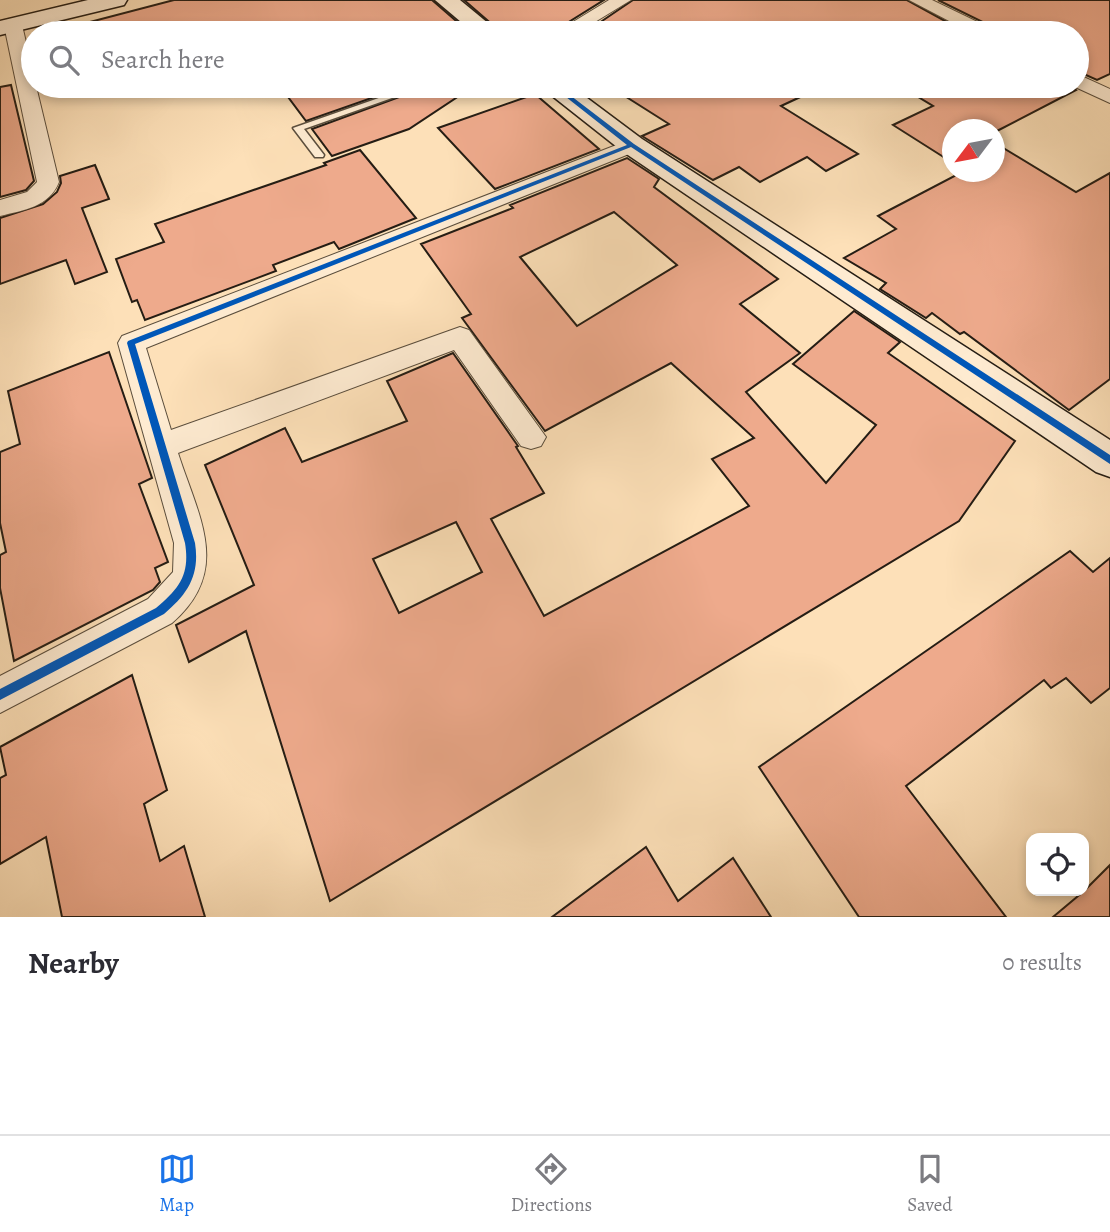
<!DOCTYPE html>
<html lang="en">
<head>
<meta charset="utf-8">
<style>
	:root { --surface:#fff; --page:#f2f2f3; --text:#2b2b33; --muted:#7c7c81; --line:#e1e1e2; --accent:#1a73e8 }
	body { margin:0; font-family:Alegreya,serif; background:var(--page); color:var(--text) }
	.controls { position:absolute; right:21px; bottom:21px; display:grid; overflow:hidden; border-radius:14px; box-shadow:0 4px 10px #0003 }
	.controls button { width:63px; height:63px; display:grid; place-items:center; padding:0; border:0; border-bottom:2px solid var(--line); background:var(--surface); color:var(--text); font:35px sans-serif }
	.compass { position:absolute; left:942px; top:119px; width:63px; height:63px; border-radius:50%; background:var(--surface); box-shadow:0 4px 10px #0003; rotate:238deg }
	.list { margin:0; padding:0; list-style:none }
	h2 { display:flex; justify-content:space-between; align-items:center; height:91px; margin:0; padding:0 28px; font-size:30px }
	h2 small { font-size:23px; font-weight:400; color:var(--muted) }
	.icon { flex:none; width:38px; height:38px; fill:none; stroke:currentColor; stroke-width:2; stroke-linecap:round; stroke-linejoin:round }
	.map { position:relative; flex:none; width:1110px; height:917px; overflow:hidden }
	.search { position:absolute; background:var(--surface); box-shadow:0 4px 10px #0003; left:21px; right:21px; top:21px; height:77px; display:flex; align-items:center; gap:18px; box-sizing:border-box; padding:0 24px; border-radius:38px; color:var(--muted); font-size:26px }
	.sheet { height:217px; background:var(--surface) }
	nav { display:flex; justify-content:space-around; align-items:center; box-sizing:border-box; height:98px; border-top:2px solid var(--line); background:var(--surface); font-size:19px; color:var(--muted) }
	nav a { display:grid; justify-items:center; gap:4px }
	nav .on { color:var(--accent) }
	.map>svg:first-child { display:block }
	.building { fill:#eeaa8c; stroke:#251d14; stroke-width:2; fill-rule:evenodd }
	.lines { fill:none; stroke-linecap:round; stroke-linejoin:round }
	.lane-casing { stroke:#5b4e3d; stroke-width:3 }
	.street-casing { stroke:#5b4e3d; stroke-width:2 }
	.secondary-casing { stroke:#251d14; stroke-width:3 }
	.lane { fill:#feebd1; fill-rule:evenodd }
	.street { fill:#feebd1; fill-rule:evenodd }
	.secondary { fill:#feebd1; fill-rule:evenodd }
	.cycleway-casing { stroke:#feebd1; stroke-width:4 }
	.cycleway { fill:#0057b8; fill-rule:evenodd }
</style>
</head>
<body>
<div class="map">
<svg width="1110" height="917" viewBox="0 0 1110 917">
	<rect width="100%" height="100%" fill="#fde0b8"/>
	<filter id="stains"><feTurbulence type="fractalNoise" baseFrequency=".00286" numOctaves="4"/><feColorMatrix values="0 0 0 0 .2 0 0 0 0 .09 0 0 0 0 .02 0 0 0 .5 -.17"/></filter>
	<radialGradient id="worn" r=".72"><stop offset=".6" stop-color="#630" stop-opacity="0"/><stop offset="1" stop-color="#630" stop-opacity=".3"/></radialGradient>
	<g class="building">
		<polygon points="174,0 432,0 470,33 87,33 86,23"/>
		<polygon points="464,0 604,0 551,33 502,33"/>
		<polygon points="633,0 907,0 967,33 627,33 602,21"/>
		<polygon points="938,0 1110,0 1110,74 1097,80 1077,71 1077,33 998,33 993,27"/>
		<polygon points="11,85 34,181 26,190 0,197 0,87"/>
		<polygon points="257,86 406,86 306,121 282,89 264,95"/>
		<polygon points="429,86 474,86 409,129 332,156 312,129"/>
		<polygon points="609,86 824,86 781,106 858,154 826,171 807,157 760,182 739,167 713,180 642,136 669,124"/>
		<polygon points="900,86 1071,86 1076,90 995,132 995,130 953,130 953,163 893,125 933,106"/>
		<polygon points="535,94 599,149 495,189 438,128"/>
		<polygon points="995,143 1076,192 1110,173 1110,379 1069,410 964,332 960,334 932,313 926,318 880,289 886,283 844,258 896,229 878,216 962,172 995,172"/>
		<polygon points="360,150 416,218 339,249 334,242 273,265 276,271 145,320 137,300 132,302 116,259 164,242 155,224 326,165 324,163"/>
		<path d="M627,158L659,179L654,187L778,279L740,304L800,353L746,392L826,483L876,425L793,364L854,311L900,342L888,353L1015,441L959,521L330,901L246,631L189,662L176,625L254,585L205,465L285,428L302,462L407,421L387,381L453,353L518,446L516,447L544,493L491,519L544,616L749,506L712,459L754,438L671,363L545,431L462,318L471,314L421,244L513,208L510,205ZM614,212L677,265L577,326L520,257ZM456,522L482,572L399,613L373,559Z"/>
		<polygon points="95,165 109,199 82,208 107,272 75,284 66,260 0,284 0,218 43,204 57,192 61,183 60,176"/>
		<polygon points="109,352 152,478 139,484 168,562 155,568 160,582 153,590 14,661 0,588 0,555 6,552 0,523 0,452 20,444 8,391"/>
		<polygon points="1070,551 1093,572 1110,558 1110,688 1091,703 1066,678 1051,688 1044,680 906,786 1006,917 859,917 759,767"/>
		<polygon points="132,675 167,790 144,804 160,861 184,846 205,917 62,917 46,837 0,864 0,778 6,775 0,747"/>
		<polygon points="646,847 678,901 733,858 771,917 552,917"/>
		<polygon points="1110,865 1110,917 1053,917 1084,891"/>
	</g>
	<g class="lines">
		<defs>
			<polygon id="lane" points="413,86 426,86 304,129 324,155 323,157 315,157 293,128"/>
			<g id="street">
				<polygon points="609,0 631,0 577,33 555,33"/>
				<polygon points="909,0 932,0 992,29 995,33 972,33"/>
				<path d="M13,20L22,25L33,73V86H36L59,182C49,207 24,210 0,216V200L27,192L37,182L4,25Z"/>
				<polygon points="1077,74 1110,89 1110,103 1073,86 1077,86"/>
				<path d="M632,139L639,140L643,145L639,150L146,348L171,430L460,327L469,330L546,437L541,446L531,449L521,446L454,350L178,453C198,516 233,570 172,623L0,713V676L148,599L173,572L174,543L118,343L122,336Z"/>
			</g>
			<g id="secondary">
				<polygon points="88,0 127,0 124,5 0,35 0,21"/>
				<polygon points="435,0 460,0 500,33 474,33"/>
				<polygon points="543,86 571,86 642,139 1110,440 1110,477 1096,472 622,151 546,91"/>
			</g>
		</defs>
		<use href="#lane" class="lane-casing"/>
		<use href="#street" class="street-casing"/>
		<use href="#secondary" class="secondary-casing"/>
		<use href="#lane" class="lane"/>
		<use href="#street" class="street"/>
		<use href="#secondary" class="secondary"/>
		<defs>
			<path id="cycleway" d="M552,86H558L634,144L1110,455V464L631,147L135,344L195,543C200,575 188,594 164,614L0,700V689L156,608C180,588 190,574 185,543L127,343L128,341L627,145Z"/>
		</defs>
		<use href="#cycleway" class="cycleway-casing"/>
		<use href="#cycleway" class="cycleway"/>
	</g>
	<rect width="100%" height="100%" filter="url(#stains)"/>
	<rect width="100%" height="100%" fill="url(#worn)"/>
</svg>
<div class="controls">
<button><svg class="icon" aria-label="locate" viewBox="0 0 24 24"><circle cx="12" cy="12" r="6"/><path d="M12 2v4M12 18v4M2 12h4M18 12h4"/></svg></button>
</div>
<svg class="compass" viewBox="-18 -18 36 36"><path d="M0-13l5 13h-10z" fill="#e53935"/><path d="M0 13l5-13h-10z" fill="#7c7c81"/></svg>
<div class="search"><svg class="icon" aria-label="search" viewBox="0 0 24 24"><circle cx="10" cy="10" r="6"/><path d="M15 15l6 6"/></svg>Search here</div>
</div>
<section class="sheet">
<h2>Nearby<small>0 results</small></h2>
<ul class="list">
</ul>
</section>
<nav>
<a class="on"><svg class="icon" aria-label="map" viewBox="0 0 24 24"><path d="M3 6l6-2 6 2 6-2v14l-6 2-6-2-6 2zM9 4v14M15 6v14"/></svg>Map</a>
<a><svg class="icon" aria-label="directions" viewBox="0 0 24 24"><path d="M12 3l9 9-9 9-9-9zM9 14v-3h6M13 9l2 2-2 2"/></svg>Directions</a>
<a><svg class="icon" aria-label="saved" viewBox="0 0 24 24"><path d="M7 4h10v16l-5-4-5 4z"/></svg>Saved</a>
</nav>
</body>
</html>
